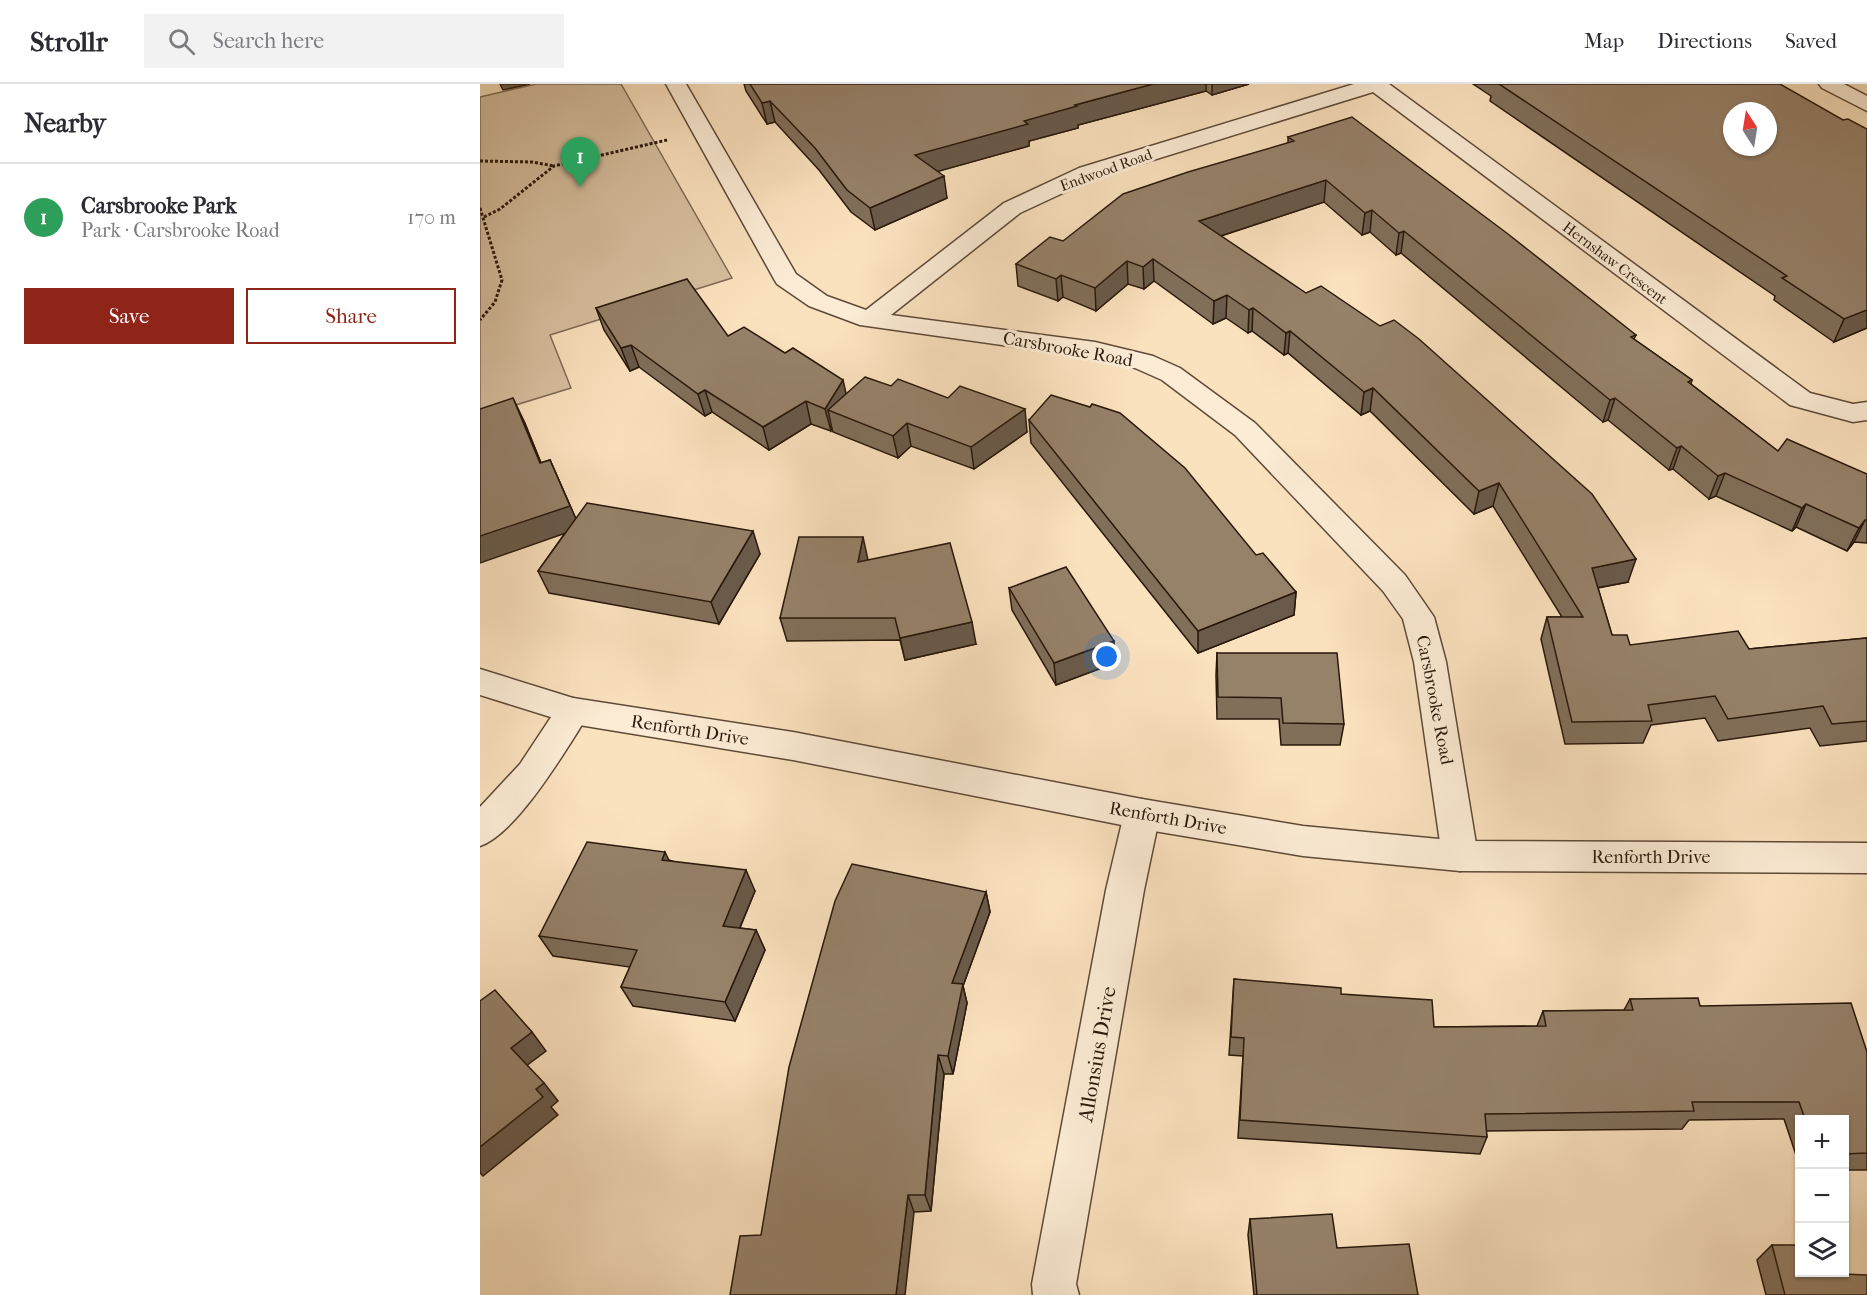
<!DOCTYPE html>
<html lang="en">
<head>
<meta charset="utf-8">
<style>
	:root { --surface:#fff; --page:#f2f2f3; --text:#2b2b33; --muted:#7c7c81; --line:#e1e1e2; --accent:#8f2418 }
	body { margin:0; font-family:"IM FELL French Canon",serif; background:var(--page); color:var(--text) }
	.controls { position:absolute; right:18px; bottom:18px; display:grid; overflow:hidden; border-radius:0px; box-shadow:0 2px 4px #0004 }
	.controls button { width:54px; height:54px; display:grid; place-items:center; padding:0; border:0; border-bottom:2px solid var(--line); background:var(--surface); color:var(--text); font:30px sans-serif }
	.compass { position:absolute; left:1243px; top:18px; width:54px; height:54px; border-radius:50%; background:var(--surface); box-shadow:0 2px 4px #0004; rotate:348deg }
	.you { position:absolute; left:627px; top:573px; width:21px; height:21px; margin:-15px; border:4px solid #fff; border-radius:50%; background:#1a73e8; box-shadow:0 0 0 9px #1a73e833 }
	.badge { display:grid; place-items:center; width:39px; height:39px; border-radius:50%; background:var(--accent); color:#fff; font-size:20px; font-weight:700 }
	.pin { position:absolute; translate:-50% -50px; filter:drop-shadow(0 2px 3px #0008) }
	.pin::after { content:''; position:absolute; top:32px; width:21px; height:18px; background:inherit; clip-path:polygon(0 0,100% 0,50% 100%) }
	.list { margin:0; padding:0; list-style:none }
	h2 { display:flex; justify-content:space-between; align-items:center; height:78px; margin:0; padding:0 24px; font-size:26px }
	h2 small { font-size:20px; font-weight:400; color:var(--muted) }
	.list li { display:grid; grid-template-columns:39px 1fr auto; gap:18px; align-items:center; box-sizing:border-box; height:108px; padding:0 24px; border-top:2px solid var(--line) }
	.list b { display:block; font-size:22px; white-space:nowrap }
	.list p { margin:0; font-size:20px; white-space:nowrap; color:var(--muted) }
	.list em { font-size:20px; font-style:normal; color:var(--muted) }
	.actions { display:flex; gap:12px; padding:18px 24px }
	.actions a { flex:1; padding:14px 0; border:2px solid var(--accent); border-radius:0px; text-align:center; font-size:21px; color:var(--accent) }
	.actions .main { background:var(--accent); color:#fff }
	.icon { flex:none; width:33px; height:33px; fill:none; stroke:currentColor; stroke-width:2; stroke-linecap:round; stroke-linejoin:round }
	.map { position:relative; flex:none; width:1387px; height:1211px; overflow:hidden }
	header { display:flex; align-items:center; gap:36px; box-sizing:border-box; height:84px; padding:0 30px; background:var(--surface); border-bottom:2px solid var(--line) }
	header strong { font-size:28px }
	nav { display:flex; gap:33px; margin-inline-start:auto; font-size:21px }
	.search { width:420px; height:54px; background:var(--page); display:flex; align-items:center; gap:15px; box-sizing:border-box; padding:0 21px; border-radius:0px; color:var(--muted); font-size:22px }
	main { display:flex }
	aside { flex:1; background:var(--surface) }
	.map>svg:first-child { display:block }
	.green { fill:#d7c0a0; stroke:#806c56; stroke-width:1.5 }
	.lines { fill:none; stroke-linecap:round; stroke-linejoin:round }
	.minor-casing { stroke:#5e4a38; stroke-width:3 }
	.tertiary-casing { stroke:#5e4a38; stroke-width:3 }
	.path { stroke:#29180b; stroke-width:3; stroke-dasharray:3 2; stroke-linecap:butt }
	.minor { fill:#fcecd5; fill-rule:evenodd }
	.tertiary { fill:#fcecd5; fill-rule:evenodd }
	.wall { fill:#816f5a; stroke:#29180b; stroke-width:1.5 }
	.shaded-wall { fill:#695a4a; stroke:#29180b; stroke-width:1.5 }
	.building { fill:#968169; stroke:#29180b; stroke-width:1.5; fill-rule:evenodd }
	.labels { text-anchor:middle; stroke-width:6; stroke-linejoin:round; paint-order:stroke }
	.far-street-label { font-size:15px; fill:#29180b; stroke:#fcecd5 }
	.street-label { font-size:18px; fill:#29180b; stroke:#fcecd5 }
	.near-street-label { font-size:21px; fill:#29180b; stroke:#fcecd5 }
</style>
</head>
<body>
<header>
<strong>Strollr</strong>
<div class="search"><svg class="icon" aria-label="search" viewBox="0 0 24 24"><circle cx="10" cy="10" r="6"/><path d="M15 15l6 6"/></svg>Search here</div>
<nav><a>Map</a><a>Directions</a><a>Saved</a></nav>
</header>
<main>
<aside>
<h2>Nearby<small></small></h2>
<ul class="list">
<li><span class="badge" style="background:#2e9e5b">1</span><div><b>Carsbrooke Park</b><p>Park · Carsbrooke Road</p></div><em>170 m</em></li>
</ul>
<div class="actions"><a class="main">Save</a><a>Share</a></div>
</aside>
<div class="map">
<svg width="1387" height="1211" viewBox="0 0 1387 1211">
	<rect width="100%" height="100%" fill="#fbe2bf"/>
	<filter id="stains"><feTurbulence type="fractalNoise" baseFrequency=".00333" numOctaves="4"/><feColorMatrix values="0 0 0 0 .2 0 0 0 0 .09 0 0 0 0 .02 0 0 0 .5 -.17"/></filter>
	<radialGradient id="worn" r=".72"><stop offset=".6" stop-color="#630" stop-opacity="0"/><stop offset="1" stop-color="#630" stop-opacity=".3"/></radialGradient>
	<polygon class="green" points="56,0 141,0 252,194 70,251 91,304 0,332 0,13"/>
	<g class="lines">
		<defs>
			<g id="minor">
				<polygon points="186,0 206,0 316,190 347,212 386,226 524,119 599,84 874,0 909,0 1330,309 1373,320 1387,318 1387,336 1373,338 1310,321 893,8 615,94 540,129 411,231 615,258 673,272 700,284 775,339 925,491 954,533 966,578 998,772 993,783 980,787 967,783 962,772 934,578 923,535 903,507 755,351 682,296 655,284 615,274 380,241 329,222 297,200 294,195"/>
				<polygon points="1339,0 1364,0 1387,12 1387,27 1342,4"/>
				<path d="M93,614L105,618L110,627L105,636C84,669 36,750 0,762V723L40,680L81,618Z"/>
				<polygon points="662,715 675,720 680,730 664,806 596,1200 599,1211 553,1211 552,1200 626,806 644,730 649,720"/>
			</g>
			<polygon id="tertiary" points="0,585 93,614 313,648 662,715 823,742 980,757 1387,759 1387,789 980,787 823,772 662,745 313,676 93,640 0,611"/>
		</defs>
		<use href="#minor" class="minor-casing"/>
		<use href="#tertiary" class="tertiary-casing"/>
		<g class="path">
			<polyline points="0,77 52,78 74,82"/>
			<polyline points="0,124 22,196 15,218 0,236"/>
			<polyline points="4,133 20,125 74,82 187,56"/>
		</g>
		<use href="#minor" class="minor"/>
		<use href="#tertiary" class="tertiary"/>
	</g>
	<g class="wall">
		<polygon points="264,0 769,0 732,11 726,7 598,41 598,44 549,57 549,62 457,87 467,114 395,146 371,128 339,86 295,38 287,40 266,7"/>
		<polygon points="993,0 1300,0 1387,244 1354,258 1294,216 1295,212 1010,17 1011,12"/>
		<polygon points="808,53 1156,251 1154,255 1212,296 1211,300 1298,367 1387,390 1387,459 1374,458 1367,467 1316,443 1312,447 1236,412 1229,415 1193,385 1189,386 1128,336 1123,338 921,169 916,171 890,148 882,151 844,118 741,152 1148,498 1118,504 1132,551 1150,561 1269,565 1387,554 1387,657 1340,662 1330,644 1238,657 1225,634 1171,641 1163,659 1085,660 1061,555 1067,533 1082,533 1013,422 994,430 890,327 881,331 808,269 804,271 772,247 768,249 746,234 733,240 674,197 664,205 648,200 616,227 583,213 578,217 538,202 536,180 583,157 808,59"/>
		<polygon points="116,224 248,252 366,310 411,302 547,348 494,385 431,362 418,374 353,348 352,345 351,347 331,340 289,366 232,328 225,332 159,283 150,287 124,246"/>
		<polygon points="549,336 776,471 816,508 814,531 718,569 551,359"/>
		<polygon points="44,337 61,379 70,376 96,435 280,470 239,540 69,509 58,487 85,449"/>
		<polygon points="388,476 496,560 425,576 420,556 307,557 300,534"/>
		<polygon points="529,504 635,579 576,601 532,526"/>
		<polygon points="737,569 864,640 860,661 801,661 799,635 737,635 736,591"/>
		<polygon points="189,776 275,807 260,844 276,846 285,866 255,937 153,922 141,903 150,883 73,872 59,852"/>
		<polygon points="506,808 510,828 483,902 487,919 473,990 464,990 451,1127 434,1128 281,1151"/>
		<polygon points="754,895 861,910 954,943 1057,942 1063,927 1144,926 1150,915 1220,922 1387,968 1387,1086 1365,1086 1365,1035 1320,1035 1320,1083 1304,1035 1209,1036 1202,1045 1006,1047 1007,1053 1000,1070 758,1054 763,972 749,971"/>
		<polygon points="770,1135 857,1164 938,1211 774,1211 768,1151"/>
		<polygon points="1292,1161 1363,1190 1387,1211 1286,1211 1277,1176"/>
	</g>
	<g class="shaded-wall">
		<polygon points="20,0 50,0 23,6"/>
		<polygon points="673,0 726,0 726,7 598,41 598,44 549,57 549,62 438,93 435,71 595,21"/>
		<polygon points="732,0 769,0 732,11"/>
		<polygon points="290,17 295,38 287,40 282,19"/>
		<polygon points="464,92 467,114 395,146 390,124"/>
		<polygon points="846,96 844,118 719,159 719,137"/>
		<polygon points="892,126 890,148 882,151 885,129"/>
		<polygon points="924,147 921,169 916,171 919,149"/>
		<polygon points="673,175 674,197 664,205 663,183"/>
		<polygon points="647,177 648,200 616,227 615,204"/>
		<polygon points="581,191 583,213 578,217 576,195"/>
		<polygon points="747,211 746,234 733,240 734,217"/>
		<polygon points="1387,219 1387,244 1354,258 1364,235"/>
		<polygon points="773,224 772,247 768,249 769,226"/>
		<polygon points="810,247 808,269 804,271 806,249"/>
		<polygon points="151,261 159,283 150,287 141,264"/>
		<polygon points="363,296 368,318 348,326 352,345 351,347 345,325"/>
		<polygon points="893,304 890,327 881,331 884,308"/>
		<polygon points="225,306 232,328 225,332 218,310"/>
		<polygon points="33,314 44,337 70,401 60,379"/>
		<polygon points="1135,314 1128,336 1123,338 1130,316"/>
		<polygon points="326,317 331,340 289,366 283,343"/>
		<polygon points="545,325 547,348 494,385 491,363"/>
		<polygon points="427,339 431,362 418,374 413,352"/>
		<polygon points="1201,362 1193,385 1189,386 1197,364"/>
		<polygon points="70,376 100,444 0,479 0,452"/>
		<polygon points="1245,389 1236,412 1229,415 1238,392"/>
		<polygon points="1019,399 1013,422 994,430 999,407"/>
		<polygon points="1326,420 1316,443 1312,447 1322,424"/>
		<polygon points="1385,436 1374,458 1367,467 1379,444"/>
		<polygon points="273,447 280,470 239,540 231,518"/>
		<polygon points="383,453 388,476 383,501 378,478"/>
		<polygon points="1156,475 1148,498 1105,506 1112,484"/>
		<polygon points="816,508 814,531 718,569 718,547"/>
		<polygon points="492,538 496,560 425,576 420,554"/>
		<polygon points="634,557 635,579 576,601 574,579"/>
		<polygon points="185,768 195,789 182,776"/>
		<polygon points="266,786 275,807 252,862 243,842"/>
		<polygon points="506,808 510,828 483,902 487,919 473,990 468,972 472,899"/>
		<polygon points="276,846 285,866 255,937 245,918"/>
		<polygon points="52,948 66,967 46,982 31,964"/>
		<polygon points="458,971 464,990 451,1127 445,1111"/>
		<polygon points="64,999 78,1017 71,1023 78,1031 3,1092 0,1089 0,1063 56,1005"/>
		<polygon points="428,1111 434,1128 425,1211 416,1211"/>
	</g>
	<g class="building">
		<polygon points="270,0 673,0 595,21 597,22 544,37 548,40 435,71 464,92 390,124 367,106 335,64 290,17 282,19"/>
		<path d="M1019,0H1300L1363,36L1368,35L1387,45V226L1364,235L1302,194L1307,192ZM1252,27H1288V63H1252Z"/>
		<polygon points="872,33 1028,150 1156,251 1151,253 1212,296 1208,298 1298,367 1307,355 1387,390 1387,436 1385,436 1379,444 1326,420 1322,424 1245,389 1238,392 1201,362 1197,364 1135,314 1130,316 924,147 919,149 892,126 885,129 846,96 719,137 826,209 841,202 900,242 914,236 939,255 1112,410 1156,475 1112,484 1132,551 1147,551 1150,561 1258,547 1269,565 1387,554 1387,637 1352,640 1343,622 1248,635 1235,612 1168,621 1172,637 1092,638 1067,533 1103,533 1019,399 999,407 893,304 884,308 810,247 806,249 773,224 769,226 747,211 734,217 673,175 663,183 647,177 615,204 581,191 576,195 536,180 570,153 583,157 643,110 708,88 814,57 808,53"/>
		<polygon points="207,195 248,252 264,243 305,269 313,264 363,296 345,325 326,317 283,343 225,306 218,310 151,261 141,264 116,224"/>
		<polygon points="385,293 411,302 418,295 468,314 480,302 545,325 491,363 427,339 413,352 348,326"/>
		<polygon points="571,311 610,323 612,320 640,329 705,384 776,471 783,469 816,508 718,547 549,336"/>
		<polygon points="33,314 60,379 70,376 90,422 0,452 0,325"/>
		<polygon points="107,419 273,447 231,518 58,487"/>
		<polygon points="319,453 383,453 378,478 470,459 492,538 420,554 415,534 300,534"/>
		<polygon points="586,483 634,557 574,579 529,504"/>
		<polygon points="737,569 857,569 864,640 803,639 801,614 738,613"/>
		<polygon points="107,758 185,768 182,776 266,786 243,842 276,846 245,918 141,903 157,866 59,852"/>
		<polygon points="372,780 506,808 472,899 483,900 468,972 458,971 445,1111 428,1111 416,1211 250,1211 260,1152 281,1151 309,983 355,817"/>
		<polygon points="754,895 861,904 861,910 952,916 954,943 1066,942 1063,927 1153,926 1150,915 1218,914 1220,922 1371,919 1387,968 1387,1069 1365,1070 1365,1035 1325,1035 1319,1018 1212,1018 1214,1027 1005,1030 1007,1053 760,1036 764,954 751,953"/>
		<polygon points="15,906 52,948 31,964 64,999 56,1005 63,1013 0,1063 0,917"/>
		<polygon points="852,1130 857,1164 929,1160 938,1211 777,1211 770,1135"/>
		<polygon points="1292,1161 1320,1161 1320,1188 1362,1188 1363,1190 1387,1191 1387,1211 1305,1211"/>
	</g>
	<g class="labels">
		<g class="far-street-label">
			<text transform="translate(626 86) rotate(-20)" y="5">Endwood Road</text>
			<text transform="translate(1135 179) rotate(37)" y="5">Hernshaw Crescent</text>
		</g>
		<g class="street-label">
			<text transform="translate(588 265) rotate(10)" y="6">Carsbrooke Road</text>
			<text transform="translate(955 616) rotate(79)" y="6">Carsbrooke Road</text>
			<text transform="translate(210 646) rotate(9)" y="6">Renforth Drive</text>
			<text transform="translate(688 734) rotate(10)" y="6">Renforth Drive</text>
			<text x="1171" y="779">Renforth Drive</text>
		</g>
		<g class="near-street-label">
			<text transform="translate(617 970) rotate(-80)" y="7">Allonsius Drive</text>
		</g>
	</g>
	<rect width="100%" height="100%" filter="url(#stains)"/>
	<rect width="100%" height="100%" fill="url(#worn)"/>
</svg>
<div class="controls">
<button>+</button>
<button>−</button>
<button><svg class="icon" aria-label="layers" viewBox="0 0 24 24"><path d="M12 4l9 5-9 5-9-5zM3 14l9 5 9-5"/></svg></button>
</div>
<svg class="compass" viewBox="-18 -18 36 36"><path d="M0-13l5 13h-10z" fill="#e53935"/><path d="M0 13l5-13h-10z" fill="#7c7c81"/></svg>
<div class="you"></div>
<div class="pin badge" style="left:100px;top:103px;background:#2e9e5b">1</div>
</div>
</main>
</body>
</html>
